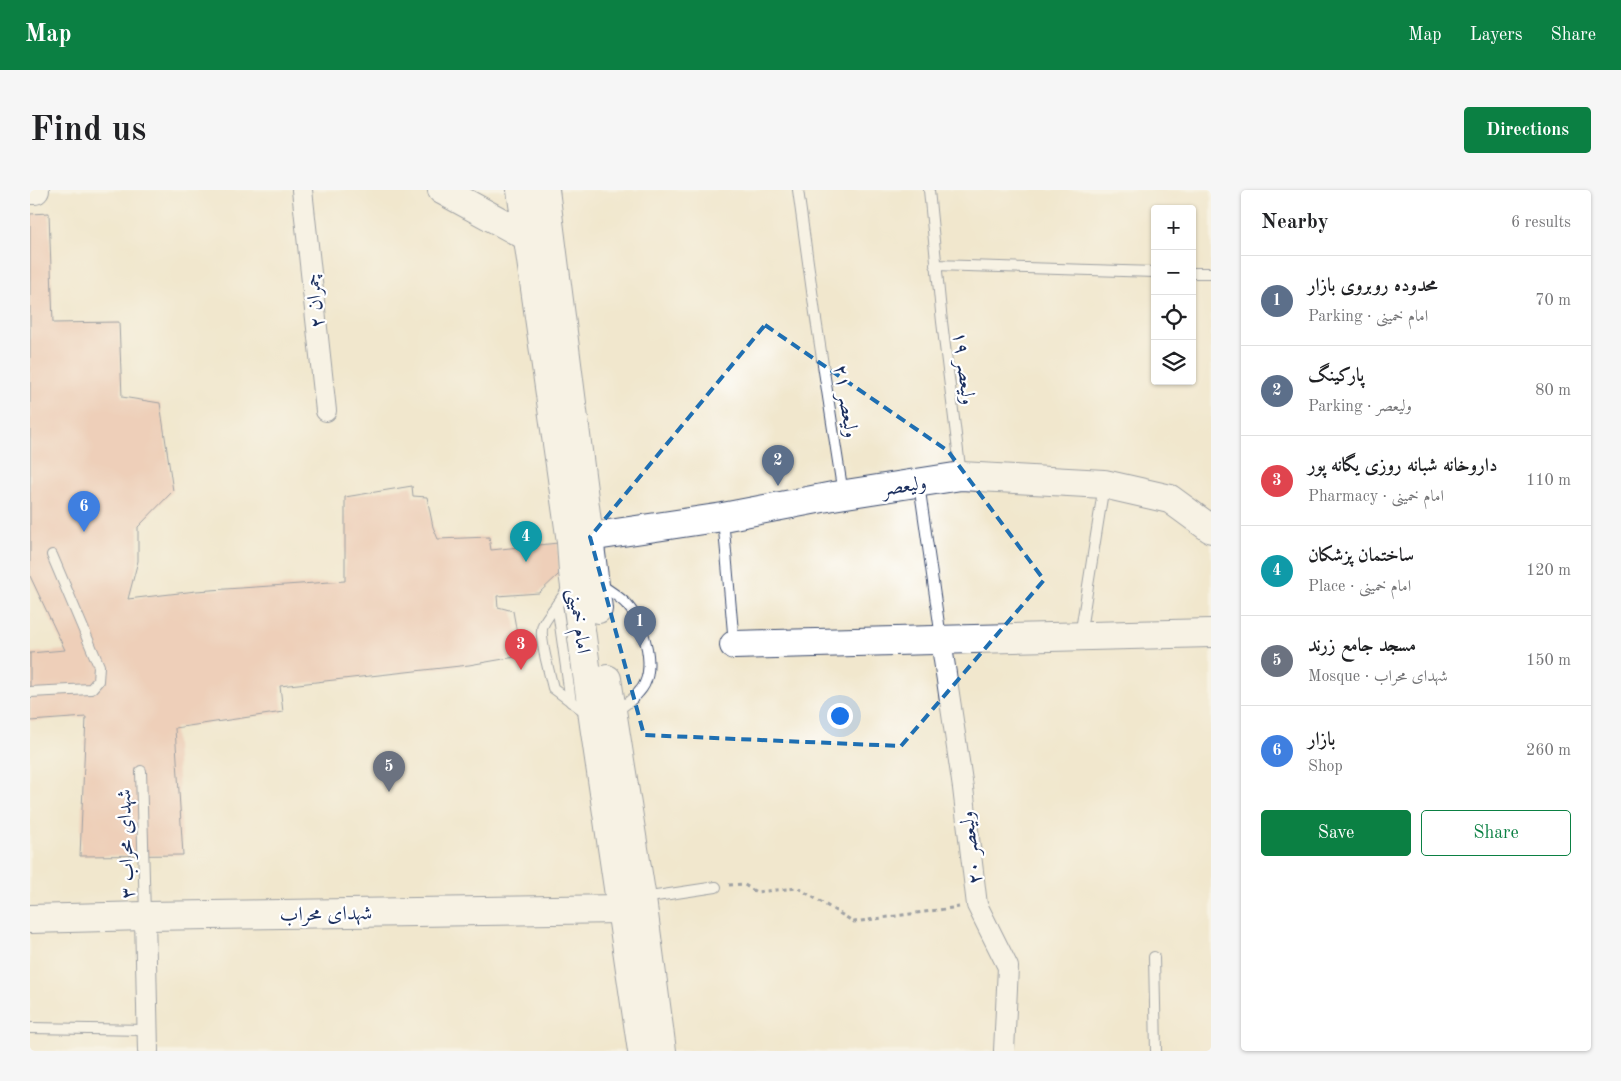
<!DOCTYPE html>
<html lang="en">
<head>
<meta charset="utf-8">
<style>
	:root { --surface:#fff; --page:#f6f6f6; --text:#202124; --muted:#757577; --line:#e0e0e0; --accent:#0b8043 }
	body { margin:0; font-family:"Old Standard TT",Amiri,serif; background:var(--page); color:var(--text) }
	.controls { position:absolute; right:15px; top:15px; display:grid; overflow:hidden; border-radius:5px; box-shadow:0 1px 4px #0004 }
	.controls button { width:45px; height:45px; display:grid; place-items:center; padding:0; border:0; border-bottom:1px solid var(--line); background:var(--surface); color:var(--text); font:25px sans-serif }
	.you { position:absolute; left:809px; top:525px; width:18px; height:18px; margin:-12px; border:4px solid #fff; border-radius:50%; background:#1a73e8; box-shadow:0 0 0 8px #1a73e833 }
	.badge { display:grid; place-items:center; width:32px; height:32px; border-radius:50%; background:var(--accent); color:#fff; font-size:16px; font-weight:700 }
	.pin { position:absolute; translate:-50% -41px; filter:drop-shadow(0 1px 2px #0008) }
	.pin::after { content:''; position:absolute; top:26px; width:18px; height:15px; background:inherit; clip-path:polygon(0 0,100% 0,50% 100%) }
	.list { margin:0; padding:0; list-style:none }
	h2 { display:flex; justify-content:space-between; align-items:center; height:65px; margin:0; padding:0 20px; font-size:21px }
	h2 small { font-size:16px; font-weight:400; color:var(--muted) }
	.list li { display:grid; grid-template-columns:32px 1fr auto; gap:15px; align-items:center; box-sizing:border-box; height:90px; padding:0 20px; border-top:1px solid var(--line) }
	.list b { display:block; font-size:19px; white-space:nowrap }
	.list p { margin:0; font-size:16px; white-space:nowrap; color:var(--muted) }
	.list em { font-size:16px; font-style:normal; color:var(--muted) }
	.actions { display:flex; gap:10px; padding:15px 20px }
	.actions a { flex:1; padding:11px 0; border:1px solid var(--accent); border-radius:5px; text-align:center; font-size:18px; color:var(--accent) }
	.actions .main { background:var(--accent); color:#fff }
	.icon { flex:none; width:28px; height:28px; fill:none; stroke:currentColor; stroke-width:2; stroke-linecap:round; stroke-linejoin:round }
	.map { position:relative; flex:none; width:1181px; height:861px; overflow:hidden; border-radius:5px }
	header { display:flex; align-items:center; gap:30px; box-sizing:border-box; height:70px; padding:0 25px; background:var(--accent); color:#fff }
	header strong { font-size:24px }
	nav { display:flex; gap:28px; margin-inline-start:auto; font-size:18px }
	.intro { display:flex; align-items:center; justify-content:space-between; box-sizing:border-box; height:120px; padding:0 30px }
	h1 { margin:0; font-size:35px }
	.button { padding:12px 22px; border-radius:5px; background:var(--accent); color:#fff; font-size:18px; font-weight:700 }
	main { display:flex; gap:30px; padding:0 30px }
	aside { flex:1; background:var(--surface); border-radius:5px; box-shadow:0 1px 4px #0004 }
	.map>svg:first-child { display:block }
	.building { fill:#eab19f }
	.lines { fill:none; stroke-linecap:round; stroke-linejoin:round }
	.lane-casing { stroke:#3b4b6f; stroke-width:12 }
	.street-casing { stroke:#3b4b6f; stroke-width:22 }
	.secondary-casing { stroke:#3b4b6f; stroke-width:30 }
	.path { stroke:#3b4b6f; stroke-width:3; stroke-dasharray:4 4; stroke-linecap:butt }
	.lane { stroke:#fff; stroke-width:10 }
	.street { stroke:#fff; stroke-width:20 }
	.secondary { stroke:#fff; stroke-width:28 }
	.marked { fill:none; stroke:#1f6fb2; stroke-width:4; stroke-dasharray:10 6; stroke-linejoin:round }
	.labels { text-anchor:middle; stroke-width:4.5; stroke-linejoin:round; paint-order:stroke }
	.street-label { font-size:20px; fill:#1b2f5e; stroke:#fff }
</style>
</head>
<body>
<header>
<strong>Map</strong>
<nav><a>Map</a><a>Layers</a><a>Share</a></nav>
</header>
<div class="intro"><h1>Find us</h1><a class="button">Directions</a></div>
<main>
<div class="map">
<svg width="1181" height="861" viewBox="0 0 1181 861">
	<rect width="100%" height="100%" fill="#fff"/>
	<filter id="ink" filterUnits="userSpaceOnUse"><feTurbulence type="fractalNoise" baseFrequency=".02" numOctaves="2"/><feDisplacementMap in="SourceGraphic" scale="10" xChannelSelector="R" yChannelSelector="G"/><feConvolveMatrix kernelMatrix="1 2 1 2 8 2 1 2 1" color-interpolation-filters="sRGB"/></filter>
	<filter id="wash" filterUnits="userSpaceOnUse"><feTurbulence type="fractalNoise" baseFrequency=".0096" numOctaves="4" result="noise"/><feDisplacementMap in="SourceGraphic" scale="20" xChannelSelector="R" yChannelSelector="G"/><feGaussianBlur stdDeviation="1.12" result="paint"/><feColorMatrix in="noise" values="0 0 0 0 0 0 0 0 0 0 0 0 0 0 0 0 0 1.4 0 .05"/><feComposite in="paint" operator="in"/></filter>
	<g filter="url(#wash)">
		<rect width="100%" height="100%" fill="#f1e7cd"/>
		<g id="blocks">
			<polygon class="building" points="19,23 23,133 89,132 92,207 130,213 143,301 108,337 108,371 98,409 166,401 315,391 315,307 382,296 383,306 397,307 403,337 408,349 459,347 461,360 528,353 529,384 509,403 467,406 468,417 483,421 491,466 439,475 250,496 253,522 145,538 153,665 50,666 56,527 0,531 0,463 35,460 0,386 0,24"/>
		</g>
	</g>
	<g filter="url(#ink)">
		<use href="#blocks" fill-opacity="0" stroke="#3b4b6f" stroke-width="1"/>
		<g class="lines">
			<defs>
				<g id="lane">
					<polyline points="768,0 785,123 813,304"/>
					<polyline points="899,0 912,132 931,285"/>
					<polyline points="905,75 1125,82"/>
					<polyline points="1162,83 1181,83"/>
					<polyline points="889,294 911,448"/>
					<polyline points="693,328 704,454"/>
					<path d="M570,394C579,401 591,407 598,416C615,435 628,482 609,502C603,510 593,516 585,522"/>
					<path d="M539,395C533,410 520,421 513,435C508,446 520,484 523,498L558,524"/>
					<polyline points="527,414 541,512"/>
					<polyline points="1050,446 1074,295"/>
					<polyline points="0,502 61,499 68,491 69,476 22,365"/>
					<polyline points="111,581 115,725"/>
					<polyline points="613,708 686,697"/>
					<polyline points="1124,767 1126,861"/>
					<polyline points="0,838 117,840"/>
				</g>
				<g id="street">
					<polyline points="272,0 296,221"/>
					<polyline points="911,450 933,598 947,715 978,777 974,861"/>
					<polyline points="115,726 118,861"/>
				</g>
				<g id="secondary">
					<polyline points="0,0 5,0"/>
					<polyline points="412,0 498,47"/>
					<polyline points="491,0 541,352 543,382 564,535 612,861"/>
					<polyline points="515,0 568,419"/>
					<polyline points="559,347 693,327 803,306 931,286 1074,294 1140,309 1181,339"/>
					<polyline points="704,455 1181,443"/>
					<polyline points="577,489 612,709 632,861"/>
					<polyline points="0,729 115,726 591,719"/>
				</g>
			</defs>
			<use href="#lane" class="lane-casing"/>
			<use href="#street" class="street-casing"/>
			<use href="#secondary" class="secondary-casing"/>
			<polyline class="path" points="699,695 713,694 726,702 768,698 824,732 929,717"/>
			<use href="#lane" class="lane"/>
			<use href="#street" class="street"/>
			<use href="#secondary" class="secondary"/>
		</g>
	</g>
	<path d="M0 0H1181V861H0ZM735,135L918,261L1014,390L871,556L614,545L560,347Z" fill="#f1e7cd" fill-opacity=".55" fill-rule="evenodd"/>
	<path class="marked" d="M735,135L918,261L1014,390L871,556L614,545L560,347Z"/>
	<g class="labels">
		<g class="street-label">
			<text transform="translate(284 111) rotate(-96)" y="7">چمران ۲</text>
			<text transform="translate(935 178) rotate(83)" y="7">ولیعصر ۱۹</text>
			<text transform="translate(817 211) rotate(81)" y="7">ولیعصر ۲۱</text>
			<text transform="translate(874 295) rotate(-9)" y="7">ولیعصر</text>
			<text transform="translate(550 431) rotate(82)" y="7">امام خمینی</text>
			<text transform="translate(95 654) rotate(-92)" y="7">شهدای محراب ۳</text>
			<text transform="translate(940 658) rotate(-97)" y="7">ولیعصر ۲۰</text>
			<text transform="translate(296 723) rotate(-1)" y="7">شهدای محراب</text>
		</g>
	</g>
</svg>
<div class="controls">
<button>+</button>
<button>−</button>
<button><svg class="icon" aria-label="locate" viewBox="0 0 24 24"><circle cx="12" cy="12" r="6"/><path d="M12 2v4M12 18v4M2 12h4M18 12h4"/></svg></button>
<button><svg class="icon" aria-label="layers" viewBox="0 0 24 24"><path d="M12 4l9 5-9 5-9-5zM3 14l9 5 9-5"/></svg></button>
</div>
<div class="you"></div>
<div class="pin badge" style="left:610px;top:457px;background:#5c6f8a">1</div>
<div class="pin badge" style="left:748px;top:296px;background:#5c6f8a">2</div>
<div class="pin badge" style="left:491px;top:480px;background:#e0444e">3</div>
<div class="pin badge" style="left:496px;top:372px;background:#0f9aa8">4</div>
<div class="pin badge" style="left:359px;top:602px;background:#6b7280">5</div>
<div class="pin badge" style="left:54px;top:342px;background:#3f7fe0">6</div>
</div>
<aside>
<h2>Nearby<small>6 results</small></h2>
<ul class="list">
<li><span class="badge" style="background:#5c6f8a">1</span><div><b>محدوده روبروی بازار</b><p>Parking · امام خمینی</p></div><em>70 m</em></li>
<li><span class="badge" style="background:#5c6f8a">2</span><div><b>پارکینگ</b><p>Parking · ولیعصر</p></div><em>80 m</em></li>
<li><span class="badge" style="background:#e0444e">3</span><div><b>داروخانه شبانه روزی یگانه پور</b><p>Pharmacy · امام خمینی</p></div><em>110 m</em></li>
<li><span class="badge" style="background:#0f9aa8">4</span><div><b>ساختمان پزشکان</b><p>Place · امام خمینی</p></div><em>120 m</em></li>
<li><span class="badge" style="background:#6b7280">5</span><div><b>مسجد جامع زرند</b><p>Mosque · شهدای محراب</p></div><em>150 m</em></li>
<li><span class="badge" style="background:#3f7fe0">6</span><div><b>بازار</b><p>Shop</p></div><em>260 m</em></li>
</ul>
<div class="actions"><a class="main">Save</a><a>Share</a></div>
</aside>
</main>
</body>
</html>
